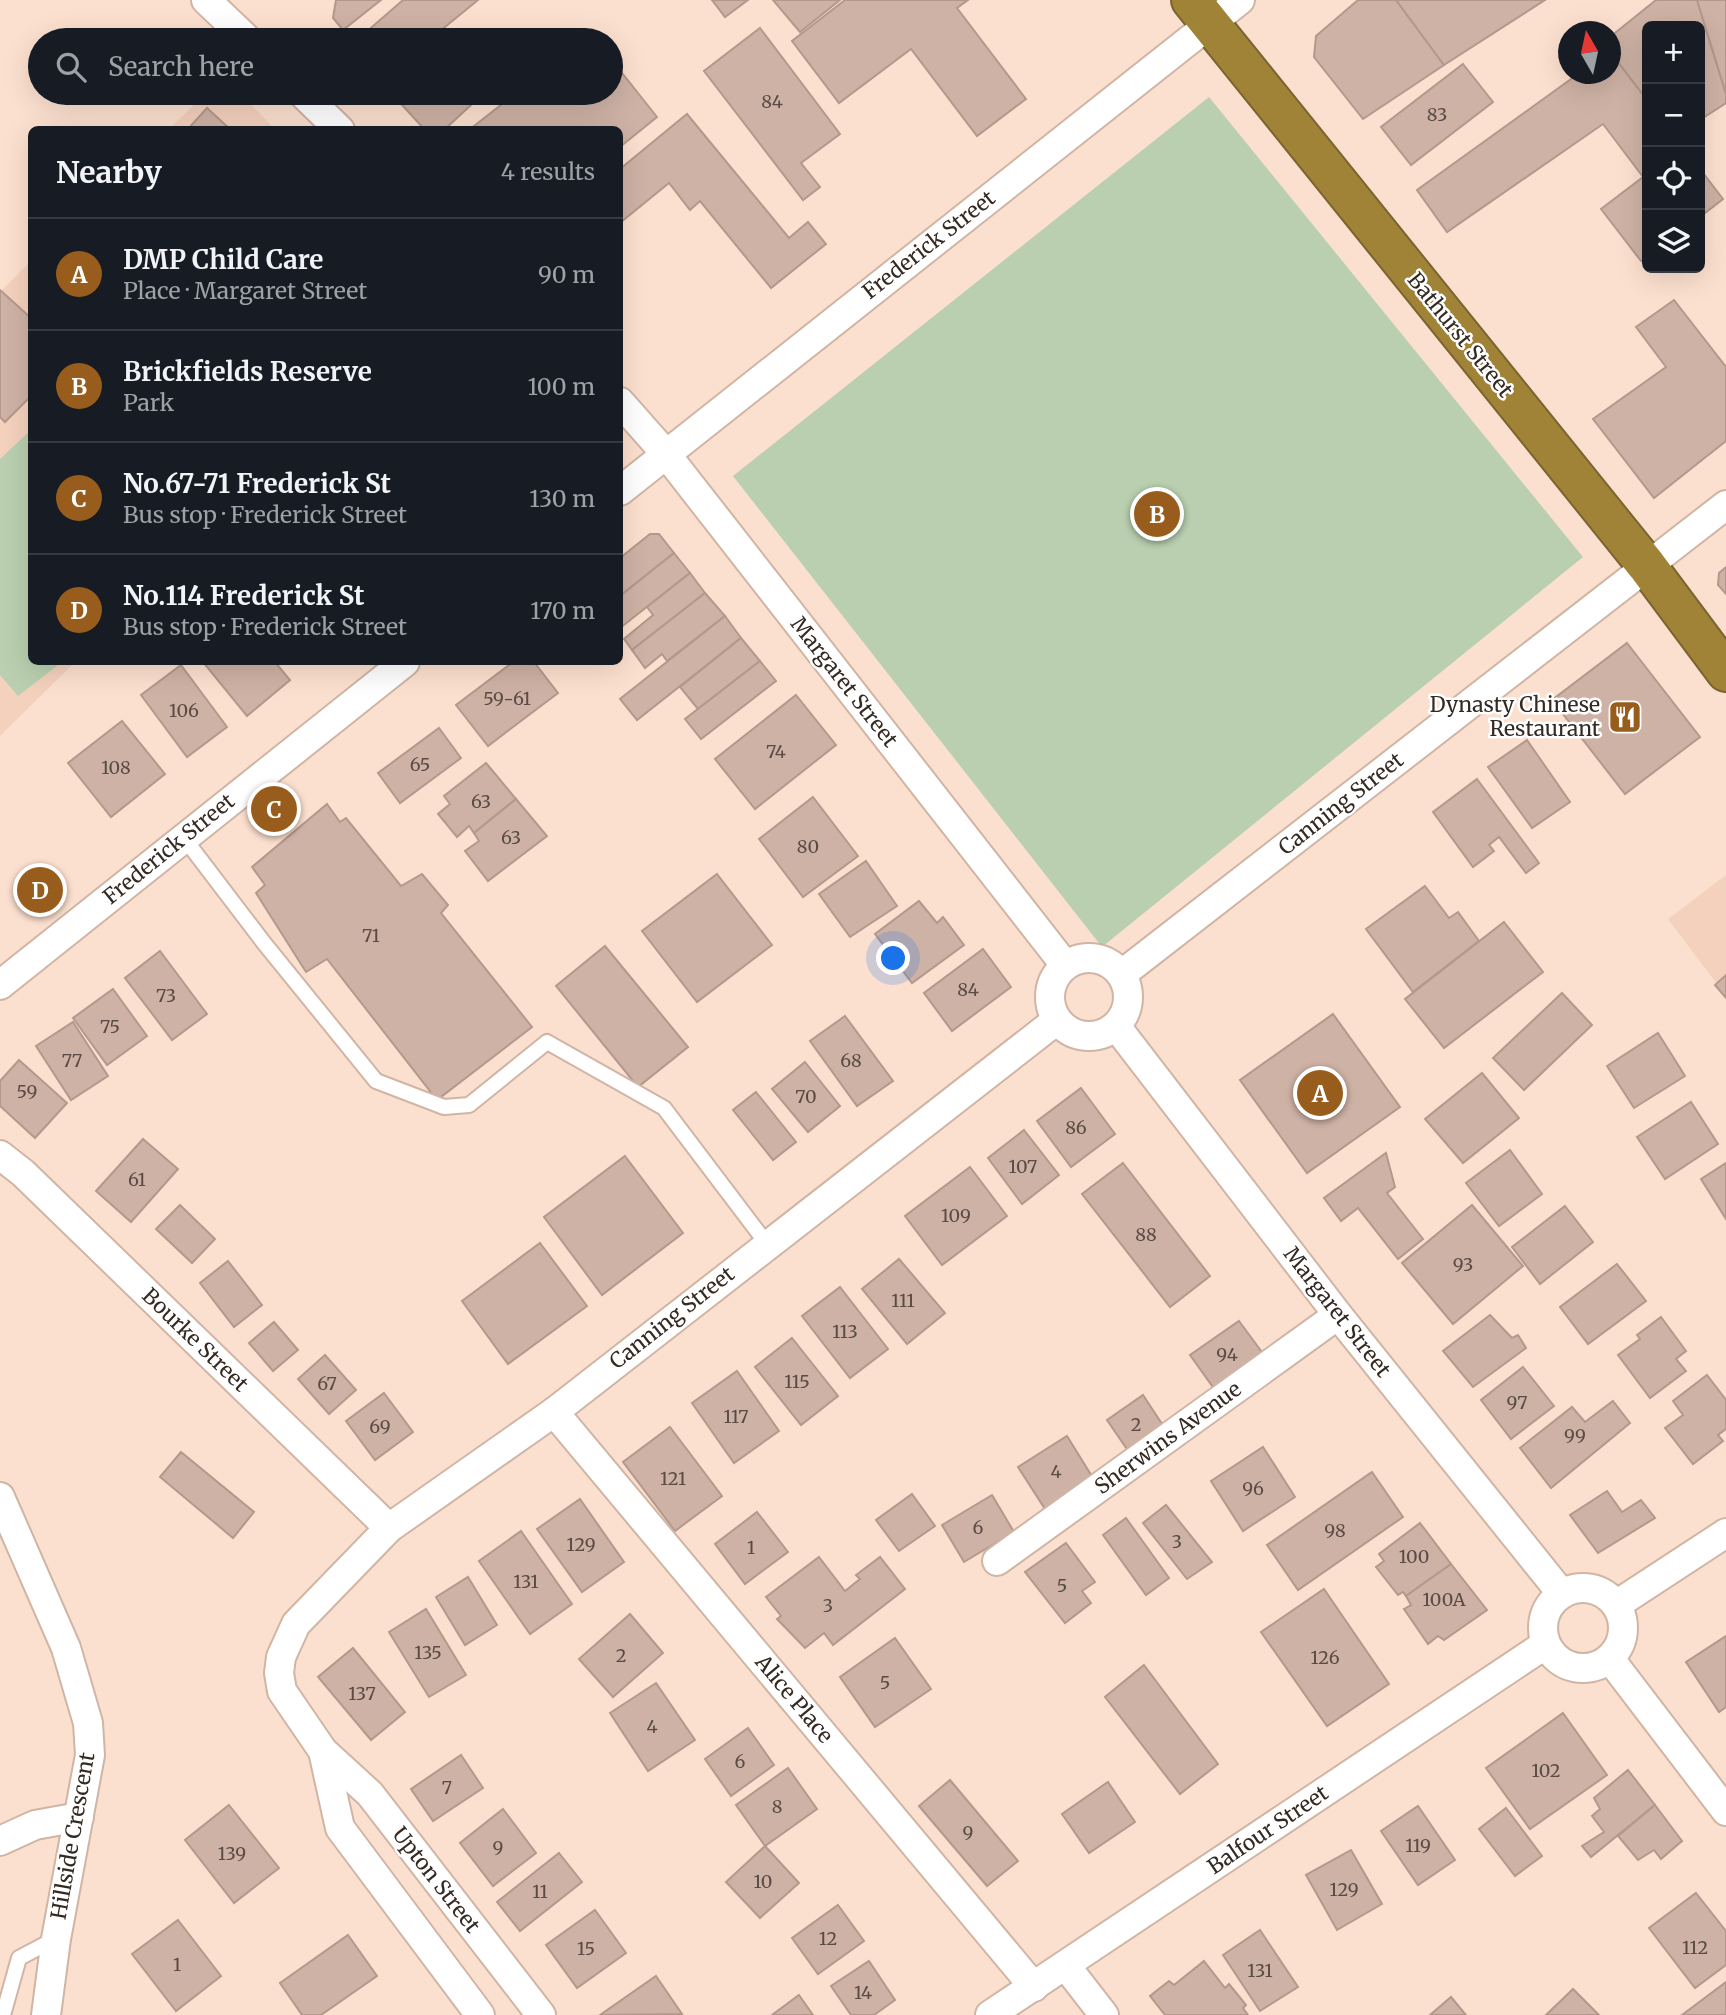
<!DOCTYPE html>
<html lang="en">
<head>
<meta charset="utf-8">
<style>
	:root { --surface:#171b24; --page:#242831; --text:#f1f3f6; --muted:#9ea1a6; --line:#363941; --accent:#985d1d }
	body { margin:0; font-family:Merriweather,serif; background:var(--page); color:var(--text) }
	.controls { position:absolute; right:21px; top:21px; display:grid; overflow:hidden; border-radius:10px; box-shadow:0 7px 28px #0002 }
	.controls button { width:63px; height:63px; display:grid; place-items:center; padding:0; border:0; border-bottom:2px solid var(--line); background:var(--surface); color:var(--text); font:35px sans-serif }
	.compass { position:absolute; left:1558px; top:21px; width:63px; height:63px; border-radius:50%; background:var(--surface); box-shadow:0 7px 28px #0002; rotate:351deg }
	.you { position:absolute; left:894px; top:959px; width:24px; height:24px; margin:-18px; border:5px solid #fff; border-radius:50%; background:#1a73e8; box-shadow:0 0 0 10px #1a73e833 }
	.badge { display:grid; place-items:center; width:46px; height:46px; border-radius:50%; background:var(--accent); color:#fff; font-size:23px; font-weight:700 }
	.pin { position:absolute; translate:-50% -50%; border:4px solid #fff; box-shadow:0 2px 7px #0006 }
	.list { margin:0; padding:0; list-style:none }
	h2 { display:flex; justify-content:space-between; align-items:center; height:91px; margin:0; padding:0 28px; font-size:30px }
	h2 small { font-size:23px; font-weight:400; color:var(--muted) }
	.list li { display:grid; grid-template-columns:46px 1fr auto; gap:21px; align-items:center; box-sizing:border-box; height:112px; padding:0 28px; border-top:2px solid var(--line) }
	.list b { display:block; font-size:26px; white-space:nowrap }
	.list p { margin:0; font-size:23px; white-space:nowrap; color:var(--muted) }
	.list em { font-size:23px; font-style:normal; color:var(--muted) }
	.icon { flex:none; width:38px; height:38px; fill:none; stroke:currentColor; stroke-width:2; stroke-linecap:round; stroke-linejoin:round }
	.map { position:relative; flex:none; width:1726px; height:2015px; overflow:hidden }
	.search { position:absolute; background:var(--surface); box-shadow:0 7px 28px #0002; left:28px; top:28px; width:595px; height:77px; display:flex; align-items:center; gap:18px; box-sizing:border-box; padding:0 24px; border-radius:38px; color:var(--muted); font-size:26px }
	.panel { position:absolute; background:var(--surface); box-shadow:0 7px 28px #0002; left:28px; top:126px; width:595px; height:539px; border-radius:10px }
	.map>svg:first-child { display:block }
	.built { fill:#f4d1bd }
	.green { fill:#b9cfaf }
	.building { fill:#ceb2a5; stroke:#b4988c; stroke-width:2 }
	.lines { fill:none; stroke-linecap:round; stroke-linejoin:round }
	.lane-casing { stroke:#d0b5a5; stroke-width:18 }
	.street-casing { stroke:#d0b5a5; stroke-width:32 }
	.highway-casing { stroke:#7a6430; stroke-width:42 }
	.lane { stroke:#fff; stroke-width:14 }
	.street { stroke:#fff; stroke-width:28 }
	.highway { stroke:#a08337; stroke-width:38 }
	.labels { text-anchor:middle; stroke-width:5; stroke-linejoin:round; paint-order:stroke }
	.number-label { font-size:18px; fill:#5a4c44 }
	.street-label { font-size:21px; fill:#342a24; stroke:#fff }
	.poi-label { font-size:21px; fill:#342a24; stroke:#fff; text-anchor:end }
</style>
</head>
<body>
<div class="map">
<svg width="1726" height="2015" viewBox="0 0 1726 2015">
	<rect width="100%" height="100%" fill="#fce0cf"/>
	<g class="built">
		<polygon points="206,93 240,93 275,129 168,130"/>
		<polygon points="31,261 32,662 75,662 0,736 0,292"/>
		<polygon points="1726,875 1726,996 1668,919"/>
	</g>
	<g class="green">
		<polygon points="1209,97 1583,557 1102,947 733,476"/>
		<polygon points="31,430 32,662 62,662 18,696 0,675 0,459"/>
	</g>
	<g class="building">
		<polygon points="336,0 381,0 343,30 333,18"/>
		<polygon points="403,0 478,0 429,40 357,40"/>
		<polygon points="712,0 748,0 725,17"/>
		<polygon points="773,0 840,0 800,32"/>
		<polygon points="845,0 968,0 957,8 1026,99 977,136 911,49 839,103 792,41"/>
		<polygon points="1358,0 1396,0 1444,65 1363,119 1314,57 1316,36"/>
		<polygon points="1396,0 1545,0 1444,65"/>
		<polygon points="1656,0 1697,0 1726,94 1726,103 1700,120 1700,26 1647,26 1647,100 1610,52 1610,37"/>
		<polygon points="1697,0 1726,0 1726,94"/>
		<polygon points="760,28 840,134 801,163 820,187 803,200 704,71"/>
		<polygon points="1610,52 1647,100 1647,257 1641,261 1601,209 1643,177 1603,124 1447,232 1417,190 1578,74 1610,74"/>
		<polygon points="611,59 657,117 620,147 620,130 469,130 516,93 611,93"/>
		<polygon points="1463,64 1493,102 1411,165 1381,127"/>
		<polygon points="391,93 484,93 444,130 425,130"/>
		<polygon points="207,108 231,130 187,130"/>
		<polygon points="687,114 789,238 808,222 826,244 771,288 700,201 690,210 669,183 620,223 620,169"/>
		<polygon points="1700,169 1723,199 1700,217"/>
		<polygon points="0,290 32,319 32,395 5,422 0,417"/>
		<polygon points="1674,300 1726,367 1726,441 1654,498 1593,419 1666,367 1636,327"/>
		<polygon points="650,534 659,534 674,553 620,596 620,558"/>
		<polygon points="674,553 690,573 620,628 620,596"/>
		<polygon points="1726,567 1726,594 1718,585 1719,573"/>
		<polygon points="690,573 705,593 632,650 624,639 653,615 647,607"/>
		<polygon points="705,593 725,616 667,661 662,654 645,668 632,650"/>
		<polygon points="725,616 741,638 637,720 620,699"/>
		<polygon points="741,638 760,661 698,709 680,687"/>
		<polygon points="1627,643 1700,737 1625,794 1552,700"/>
		<polygon points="760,661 776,681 701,739 685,719"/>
		<polygon points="203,662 275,662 290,680 247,716"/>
		<polygon points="513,662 534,662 558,693 488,746 456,705"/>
		<polygon points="181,665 227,727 187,757 141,695"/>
		<polygon points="796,695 836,745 755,809 715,759"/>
		<polygon points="122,721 165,774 111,817 68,763"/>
		<polygon points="439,728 461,758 400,803 378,773"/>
		<polygon points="1527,740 1570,802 1532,828 1488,767"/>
		<polygon points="486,763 516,799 474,833 469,826 457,837 438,814 450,804 444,796"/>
		<polygon points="1477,779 1539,863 1526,873 1499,837 1489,845 1494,851 1473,867 1433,812"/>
		<polygon points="813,797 858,856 803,897 759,839"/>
		<polygon points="516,799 547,836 488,881 465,851 479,841 474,833"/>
		<polygon points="327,804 340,822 346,818 401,886 422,874 448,905 441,913 532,1027 437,1100 327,959 306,972 256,893 265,885 252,867"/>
		<polygon points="866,861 897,906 850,937 819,894"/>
		<polygon points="717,874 772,945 697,1002 642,931"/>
		<polygon points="1425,886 1449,918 1458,912 1479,941 1413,992 1366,929"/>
		<polygon points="919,901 937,923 943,917 964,945 912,983 875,934"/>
		<polygon points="1504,922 1543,972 1444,1048 1405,999"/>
		<polygon points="605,946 688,1047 638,1087 556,986"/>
		<polygon points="983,949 1011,987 952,1031 924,993"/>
		<polygon points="160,951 207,1014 172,1040 125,978"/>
		<polygon points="1726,975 1726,998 1715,985"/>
		<polygon points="113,989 147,1036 107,1065 73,1018"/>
		<polygon points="1562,993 1592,1025 1524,1090 1493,1058"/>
		<polygon points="1333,1014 1400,1107 1307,1173 1240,1080"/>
		<polygon points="845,1016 893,1081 857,1106 810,1041"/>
		<polygon points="73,1022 108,1076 71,1100 36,1046"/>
		<polygon points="1658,1033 1685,1076 1634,1108 1607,1066"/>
		<polygon points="19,1060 67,1103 35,1138 0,1106 0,1081"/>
		<polygon points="805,1062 840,1106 808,1132 772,1089"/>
		<polygon points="1482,1073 1519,1118 1463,1163 1425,1119"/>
		<polygon points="1081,1088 1115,1134 1071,1167 1037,1121"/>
		<polygon points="756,1092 796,1142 773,1160 733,1110"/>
		<polygon points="1691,1102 1718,1144 1665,1179 1637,1137"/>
		<polygon points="1024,1130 1059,1175 1022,1204 988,1158"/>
		<polygon points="143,1139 178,1169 131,1222 96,1191"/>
		<polygon points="1510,1150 1542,1194 1499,1226 1466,1183"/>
		<polygon points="1386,1153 1395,1187 1387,1193 1423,1239 1398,1259 1358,1208 1341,1221 1324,1198"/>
		<polygon points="625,1156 683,1233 602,1295 544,1217"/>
		<polygon points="1123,1163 1210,1276 1170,1307 1082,1194"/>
		<polygon points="1726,1163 1726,1219 1701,1179"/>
		<polygon points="970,1167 1007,1216 942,1265 905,1216"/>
		<polygon points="180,1205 215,1239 192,1263 156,1229"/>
		<polygon points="1472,1205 1523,1266 1453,1324 1402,1263"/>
		<polygon points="1565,1206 1593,1242 1540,1284 1512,1247"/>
		<polygon points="540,1243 587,1306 508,1364 462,1301"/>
		<polygon points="899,1259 945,1313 907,1344 862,1289"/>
		<polygon points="228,1261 262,1305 234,1327 200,1283"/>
		<polygon points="1617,1264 1646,1301 1588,1344 1560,1307"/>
		<polygon points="840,1287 888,1349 850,1378 802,1316"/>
		<polygon points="1490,1315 1512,1338 1518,1335 1526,1348 1473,1387 1443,1351"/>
		<polygon points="1661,1317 1686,1351 1676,1359 1686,1371 1650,1398 1618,1355 1640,1339 1637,1335"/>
		<polygon points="1239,1321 1264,1355 1215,1390 1190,1355"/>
		<polygon points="274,1322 298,1350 273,1371 249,1343"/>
		<polygon points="792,1338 838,1396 801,1425 755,1367"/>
		<polygon points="325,1355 356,1390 329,1414 298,1379"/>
		<polygon points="1523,1367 1554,1406 1511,1439 1481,1400"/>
		<polygon points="737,1371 779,1431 734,1463 692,1403"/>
		<polygon points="1707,1375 1726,1400 1726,1429 1718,1435 1723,1441 1693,1464 1665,1428 1683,1415 1673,1401"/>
		<polygon points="384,1393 413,1432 375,1460 346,1421"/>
		<polygon points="1143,1395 1166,1430 1131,1455 1107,1420"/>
		<polygon points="1613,1401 1630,1423 1551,1488 1520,1448 1572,1407 1585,1422"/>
		<polygon points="670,1427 722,1496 675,1531 623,1462"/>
		<polygon points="1067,1436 1093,1478 1045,1509 1018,1467"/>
		<polygon points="1263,1447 1295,1497 1243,1531 1211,1481"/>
		<polygon points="181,1452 254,1512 233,1538 160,1477"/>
		<polygon points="1372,1472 1403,1517 1298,1590 1267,1545"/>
		<polygon points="1607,1491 1622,1512 1641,1500 1655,1518 1598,1553 1570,1515"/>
		<polygon points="912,1494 935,1526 899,1551 876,1520"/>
		<polygon points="992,1495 1014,1532 964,1562 942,1525"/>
		<polygon points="580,1499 624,1562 582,1592 537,1529"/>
		<polygon points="1166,1505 1212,1562 1187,1579 1143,1523"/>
		<polygon points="757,1512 788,1552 745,1584 715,1544"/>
		<polygon points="1126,1518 1169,1578 1146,1595 1103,1535"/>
		<polygon points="1420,1523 1451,1564 1406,1596 1403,1592 1398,1595 1376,1567 1384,1561 1379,1554"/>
		<polygon points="521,1531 572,1604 530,1634 479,1561"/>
		<polygon points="1066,1543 1095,1582 1082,1591 1091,1603 1065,1623 1025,1572"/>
		<polygon points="819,1557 845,1591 860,1579 856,1575 880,1557 905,1589 833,1645 824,1633 805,1648 777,1619 781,1616 766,1597"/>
		<polygon points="1451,1564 1487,1610 1444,1640 1438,1636 1428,1644 1404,1609 1411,1605 1406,1596"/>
		<polygon points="468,1577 497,1625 465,1645 436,1597"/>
		<polygon points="1324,1589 1389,1684 1327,1726 1261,1632"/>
		<polygon points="426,1609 466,1675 429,1697 389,1632"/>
		<polygon points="630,1614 663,1653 613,1697 579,1659"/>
		<polygon points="1726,1636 1726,1707 1719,1712 1686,1662"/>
		<polygon points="895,1638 931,1689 875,1727 840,1677"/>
		<polygon points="353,1648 405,1712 371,1740 318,1677"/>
		<polygon points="1144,1665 1218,1764 1180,1794 1105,1697"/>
		<polygon points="656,1683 695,1740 648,1771 610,1713"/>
		<polygon points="1563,1713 1607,1775 1530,1829 1486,1768"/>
		<polygon points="748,1728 774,1765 731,1796 705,1759"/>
		<polygon points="461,1755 483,1788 433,1821 411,1789"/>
		<polygon points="788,1768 817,1809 765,1846 736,1805"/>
		<polygon points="1628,1770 1655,1805 1591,1857 1582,1846 1604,1832 1592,1816 1600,1809 1594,1798"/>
		<polygon points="950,1780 1018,1861 987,1886 919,1806"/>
		<polygon points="1108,1782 1135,1822 1089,1853 1062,1814"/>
		<polygon points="229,1805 279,1868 234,1903 185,1840"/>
		<polygon points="1655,1805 1682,1841 1661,1859 1654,1850 1638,1860 1618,1836"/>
		<polygon points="1418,1806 1455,1860 1418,1885 1381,1831"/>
		<polygon points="1506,1808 1542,1856 1515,1876 1479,1829"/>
		<polygon points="503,1809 536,1853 493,1886 460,1843"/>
		<polygon points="765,1846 799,1883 760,1918 726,1882"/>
		<polygon points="1351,1850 1382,1904 1337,1930 1306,1875"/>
		<polygon points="559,1853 582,1882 520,1931 497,1902"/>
		<polygon points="1696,1893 1726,1931 1726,1965 1695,1988 1649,1928"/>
		<polygon points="838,1905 864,1941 818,1974 792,1938"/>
		<polygon points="595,1910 626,1953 577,1988 546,1945"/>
		<polygon points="178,1920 221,1976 176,2011 132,1954"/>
		<polygon points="1260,1930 1298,1987 1260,2011 1223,1955"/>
		<polygon points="348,1935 377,1976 321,2015 302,2015 280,1983"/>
		<polygon points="869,1961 895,2000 874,2015 851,2015 831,1986"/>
		<polygon points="1204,1961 1225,1988 1229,1984 1246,2005 1243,2008 1248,2015 1165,2015 1150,1996 1169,1981 1174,1985"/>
		<polygon points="656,1976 682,2014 600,2015"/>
		<polygon points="1726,1982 1726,2015 1682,2015"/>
		<polygon points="1573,1989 1599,2015 1546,2015"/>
		<polygon points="799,1995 813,2015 772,2015"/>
		<polygon points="1451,1997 1466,2015 1430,2015"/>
	</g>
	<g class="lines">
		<defs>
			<g id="lane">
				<polyline points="184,838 264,943 376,1081 444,1107 469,1105 547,1042 664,1108 767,1244"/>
				<polyline points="3,2015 19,1958 55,1939"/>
			</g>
			<g id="street">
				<polyline points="206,0 248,40"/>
				<polyline points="302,93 340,130"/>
				<polyline points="620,402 666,454 1065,965"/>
				<polyline points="620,491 1240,0"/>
				<circle cx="1089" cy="997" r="39"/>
				<polyline points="1122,974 1726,505"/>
				<polyline points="0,985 405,662"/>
				<polyline points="1116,1026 1338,1315 1562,1594"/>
				<polyline points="0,1155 23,1173 389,1528"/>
				<polyline points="554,1412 1034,1987"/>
				<polyline points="0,1497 66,1648 88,1723 90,1755 56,1939 46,2015"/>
				<polyline points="997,1561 1338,1315"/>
				<circle cx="1583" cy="1628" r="40"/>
				<polyline points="1616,1605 1726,1533"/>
				<polyline points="1610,1659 1726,1811"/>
				<polyline points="323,1751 340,1828 480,2015"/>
				<polyline points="0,1841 35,1825 79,1817"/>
				<polyline points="1066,1966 1104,2015"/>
				<polyline points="541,2015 370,1794 323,1751 282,1691 279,1673 281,1657 296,1624 389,1528 554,1412 1057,1020"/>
				<polyline points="990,2015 1546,1644"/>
			</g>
			<polyline id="highway" points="1191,0 1647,566 1726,672"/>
		</defs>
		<use href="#lane" class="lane-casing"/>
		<use href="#street" class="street-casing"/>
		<use href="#highway" class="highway-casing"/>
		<use href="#lane" class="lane"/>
		<use href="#street" class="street"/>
		<use href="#highway" class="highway"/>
	</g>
	<defs>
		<symbol id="restaurant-square" viewBox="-11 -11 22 22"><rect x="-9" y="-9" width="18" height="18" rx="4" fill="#985d1d" stroke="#fff"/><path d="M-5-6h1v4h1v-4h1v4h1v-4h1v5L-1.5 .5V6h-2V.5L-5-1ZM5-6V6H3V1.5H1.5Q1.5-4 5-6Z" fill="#fff"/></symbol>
	</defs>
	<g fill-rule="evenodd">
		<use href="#restaurant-square" x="1606" y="698" width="38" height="38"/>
	</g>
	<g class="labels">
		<g class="number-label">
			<text x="772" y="108">84</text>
			<text x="1437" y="121">83</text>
			<text x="507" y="705">59-61</text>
			<text x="184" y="717">106</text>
			<text x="776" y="758">74</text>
			<text x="420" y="771">65</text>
			<text x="116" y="774">108</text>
			<text x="481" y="808">63</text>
			<text x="511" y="844">63</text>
			<text x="808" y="853">80</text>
			<text x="371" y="942">71</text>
			<text x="968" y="996">84</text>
			<text x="166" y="1002">73</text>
			<text x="110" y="1033">75</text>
			<text x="72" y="1067">77</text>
			<text x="851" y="1067">68</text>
			<text x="27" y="1098">59</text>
			<text x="806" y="1103">70</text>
			<text x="1076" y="1134">86</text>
			<text x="1023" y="1173">107</text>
			<text x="137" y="1186">61</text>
			<text x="956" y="1222">109</text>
			<text x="1146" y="1241">88</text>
			<text x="1463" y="1271">93</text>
			<text x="903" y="1307">111</text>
			<text x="845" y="1338">113</text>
			<text x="1227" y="1361">94</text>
			<text x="797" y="1388">115</text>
			<text x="327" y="1390">67</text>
			<text x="1517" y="1409">97</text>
			<text x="736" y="1423">117</text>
			<text x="1136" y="1431">2</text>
			<text x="380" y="1433">69</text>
			<text x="1575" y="1442">99</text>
			<text x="1056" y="1478">4</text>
			<text x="673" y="1485">121</text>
			<text x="1253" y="1495">96</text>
			<text x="978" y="1534">6</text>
			<text x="1335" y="1537">98</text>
			<text x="1177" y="1548">3</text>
			<text x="581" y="1551">129</text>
			<text x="751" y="1554">1</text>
			<text x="1414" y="1563">100</text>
			<text x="526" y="1588">131</text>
			<text x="1062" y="1592">5</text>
			<text x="1444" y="1606">100A</text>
			<text x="828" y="1612">3</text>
			<text x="428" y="1659">135</text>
			<text x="621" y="1662">2</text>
			<text x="1325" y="1664">126</text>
			<text x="885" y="1689">5</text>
			<text x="362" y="1700">137</text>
			<text x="652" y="1733">4</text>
			<text x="740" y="1768">6</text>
			<text x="1546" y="1777">102</text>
			<text x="447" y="1794">7</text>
			<text x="777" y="1813">8</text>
			<text x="968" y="1839">9</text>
			<text x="1418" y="1852">119</text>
			<text x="498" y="1854">9</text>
			<text x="232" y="1860">139</text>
			<text x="763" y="1888">10</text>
			<text x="1344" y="1896">129</text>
			<text x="540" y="1898">11</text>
			<text x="828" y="1945">12</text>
			<text x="1695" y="1954">112</text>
			<text x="586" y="1955">15</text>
			<text x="177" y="1971">1</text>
			<text x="1260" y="1977">131</text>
			<text x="863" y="1999">14</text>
		</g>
		<g class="street-label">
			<text transform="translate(929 245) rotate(-38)" y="7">Frederick Street</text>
			<text transform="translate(1460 335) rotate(51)" y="7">Bathurst Street</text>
			<text transform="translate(844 682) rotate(52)" y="7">Margaret Street</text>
			<text transform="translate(1341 804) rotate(-38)" y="7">Canning Street</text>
			<text transform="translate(169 849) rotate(-39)" y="7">Frederick Street</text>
			<text transform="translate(1337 1312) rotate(52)" y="7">Margaret Street</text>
			<text transform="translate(672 1318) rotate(-38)" y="7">Canning Street</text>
			<text transform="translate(195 1340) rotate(44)" y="7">Bourke Street</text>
			<text transform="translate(1168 1438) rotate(-36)" y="7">Sherwins Avenue</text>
			<text transform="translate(794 1699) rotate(50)" y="7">Alice Place</text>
			<text transform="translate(1268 1830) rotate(-34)" y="7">Balfour Street</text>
			<text transform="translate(73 1836) rotate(-80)" y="7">Hillside Crescent</text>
			<text transform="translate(436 1880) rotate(52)" y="7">Upton Street</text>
		</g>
		<g class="poi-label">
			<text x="1600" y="712">Dynasty Chinese<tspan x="1600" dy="24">Restaurant</tspan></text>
		</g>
	</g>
</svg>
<div class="controls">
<button>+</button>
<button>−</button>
<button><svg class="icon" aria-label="locate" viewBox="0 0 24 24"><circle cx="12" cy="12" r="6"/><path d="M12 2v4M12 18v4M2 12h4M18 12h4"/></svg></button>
<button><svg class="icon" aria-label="layers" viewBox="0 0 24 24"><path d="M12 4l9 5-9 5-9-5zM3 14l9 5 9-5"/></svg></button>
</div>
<svg class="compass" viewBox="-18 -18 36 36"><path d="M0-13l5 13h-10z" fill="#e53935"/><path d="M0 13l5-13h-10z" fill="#9ea1a6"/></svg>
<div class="you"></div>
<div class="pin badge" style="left:1320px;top:1093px">A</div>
<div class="pin badge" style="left:1157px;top:514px">B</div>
<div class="pin badge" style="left:274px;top:809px">C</div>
<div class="pin badge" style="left:40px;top:890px">D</div>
<div class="search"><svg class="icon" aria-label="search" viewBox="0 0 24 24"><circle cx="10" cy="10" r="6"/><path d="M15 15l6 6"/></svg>Search here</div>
<section class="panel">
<h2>Nearby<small>4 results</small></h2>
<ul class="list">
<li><span class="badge">A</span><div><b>DMP Child Care</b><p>Place · Margaret Street</p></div><em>90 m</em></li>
<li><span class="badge">B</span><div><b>Brickfields Reserve</b><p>Park</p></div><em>100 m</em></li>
<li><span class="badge">C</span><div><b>No.67-71 Frederick St</b><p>Bus stop · Frederick Street</p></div><em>130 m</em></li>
<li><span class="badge">D</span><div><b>No.114 Frederick St</b><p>Bus stop · Frederick Street</p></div><em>170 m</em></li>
</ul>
</section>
</div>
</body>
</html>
